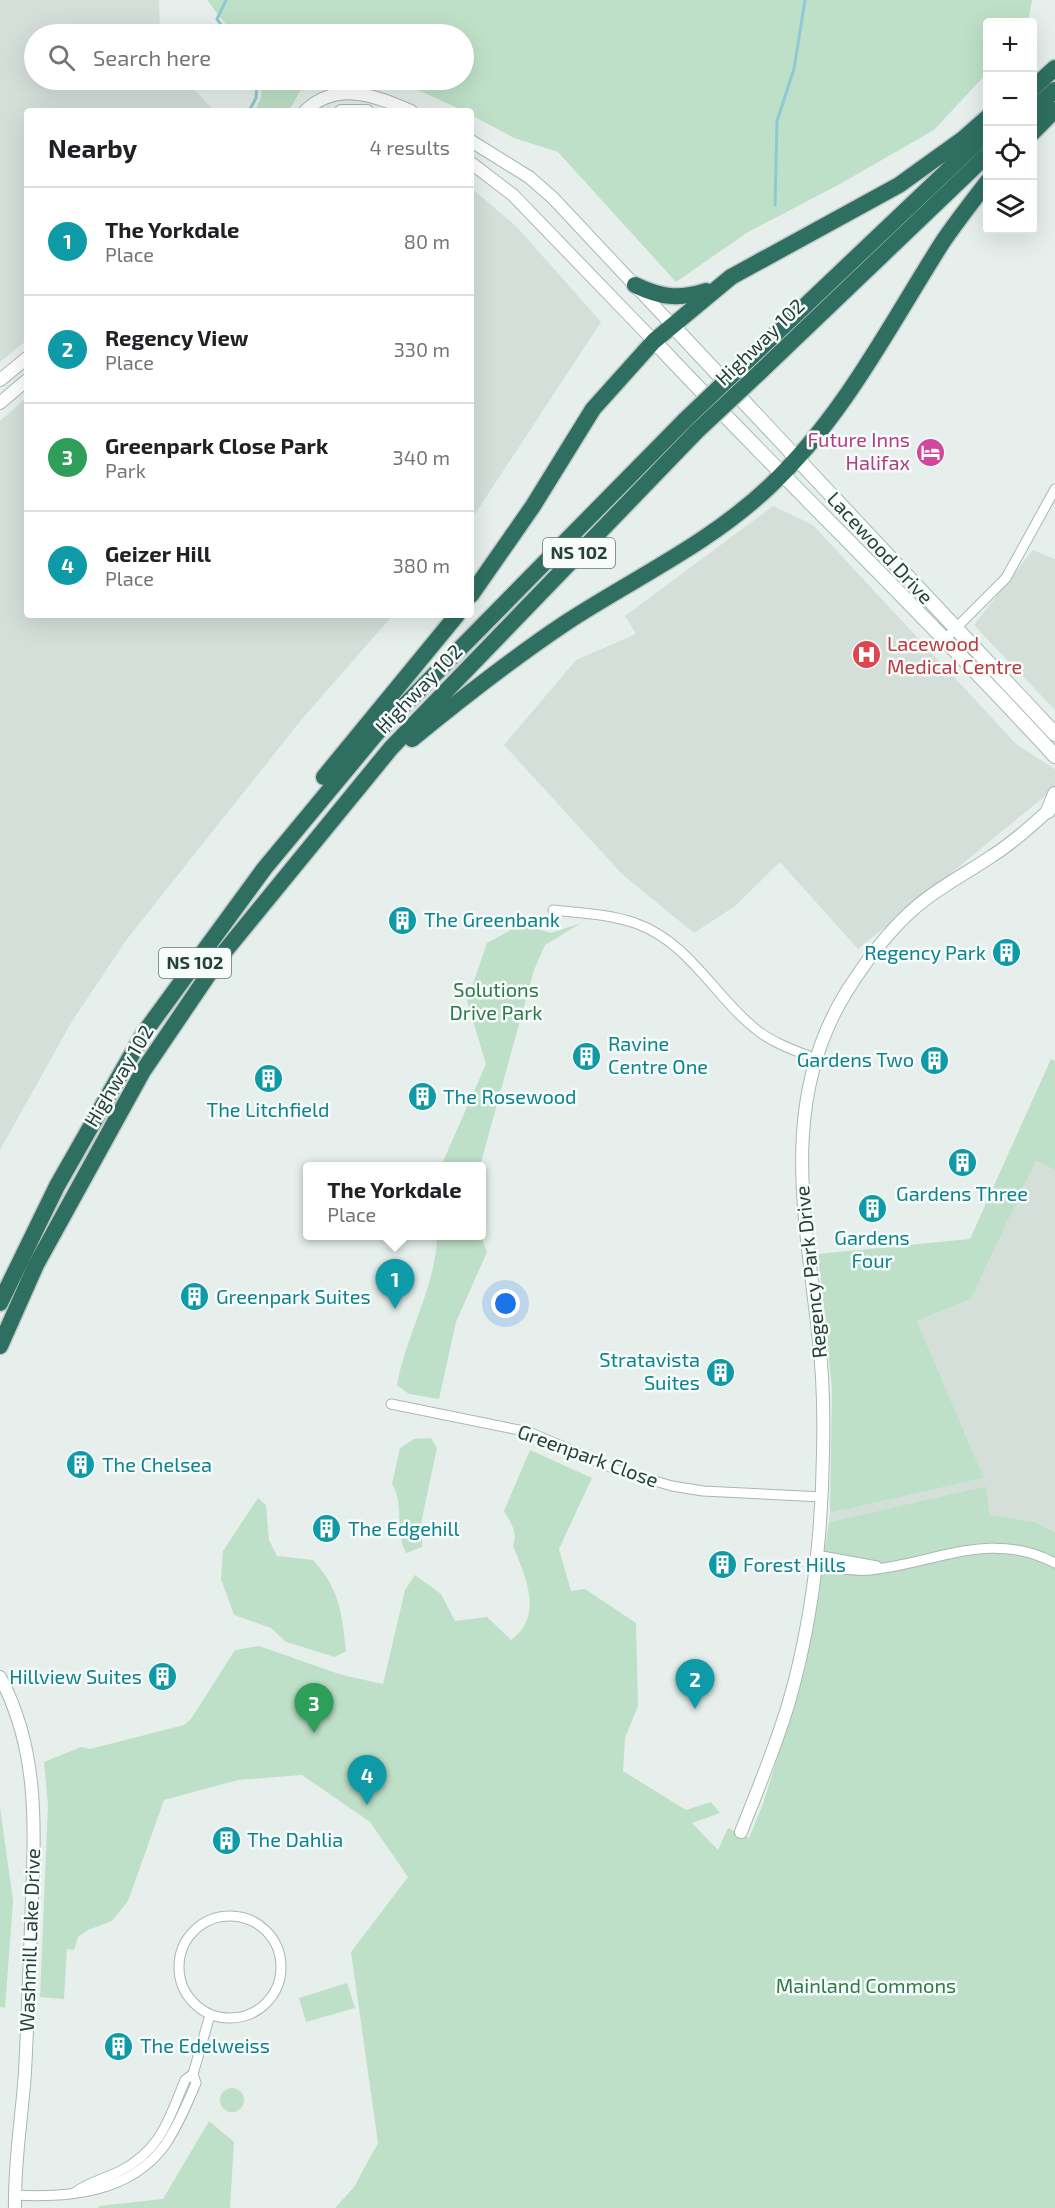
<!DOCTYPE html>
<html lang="en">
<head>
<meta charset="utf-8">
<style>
	:root { --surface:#fff; --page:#f2f2f2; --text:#202124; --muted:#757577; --line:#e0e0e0; --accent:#7f4e3f }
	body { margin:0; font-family:"Exo 2",sans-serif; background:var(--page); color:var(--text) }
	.controls { position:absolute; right:18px; top:18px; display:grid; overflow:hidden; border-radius:6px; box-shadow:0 6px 24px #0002 }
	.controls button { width:54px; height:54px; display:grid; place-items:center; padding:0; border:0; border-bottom:2px solid var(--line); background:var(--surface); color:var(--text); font:30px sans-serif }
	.you { position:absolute; left:506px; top:1304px; width:21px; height:21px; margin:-15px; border:4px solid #fff; border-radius:50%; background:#1a73e8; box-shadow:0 0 0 9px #1a73e833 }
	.badge { display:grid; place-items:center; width:39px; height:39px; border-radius:50%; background:var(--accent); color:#fff; font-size:20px; font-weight:700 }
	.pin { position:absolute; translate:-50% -50px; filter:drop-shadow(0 2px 3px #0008) }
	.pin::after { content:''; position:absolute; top:32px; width:21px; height:18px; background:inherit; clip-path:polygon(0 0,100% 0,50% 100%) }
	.popup { position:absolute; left:303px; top:1162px; width:183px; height:78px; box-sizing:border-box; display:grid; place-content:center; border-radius:6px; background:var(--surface); filter:drop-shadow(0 2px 4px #0005); font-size:20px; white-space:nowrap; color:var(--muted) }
	.popup b { font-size:22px; color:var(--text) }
	.popup::after { content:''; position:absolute; left:50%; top:100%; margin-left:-12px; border:12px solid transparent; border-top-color:var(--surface) }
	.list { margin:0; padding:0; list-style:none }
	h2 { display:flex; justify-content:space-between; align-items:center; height:78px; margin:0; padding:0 24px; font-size:26px }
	h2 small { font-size:20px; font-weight:400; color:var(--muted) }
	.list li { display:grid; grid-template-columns:39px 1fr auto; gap:18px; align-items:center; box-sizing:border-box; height:108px; padding:0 24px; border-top:2px solid var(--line) }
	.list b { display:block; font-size:22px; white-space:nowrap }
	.list p { margin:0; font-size:20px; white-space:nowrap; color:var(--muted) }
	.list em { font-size:20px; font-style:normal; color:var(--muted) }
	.icon { flex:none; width:33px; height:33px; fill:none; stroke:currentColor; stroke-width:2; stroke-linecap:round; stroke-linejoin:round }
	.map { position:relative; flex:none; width:1055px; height:2208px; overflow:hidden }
	.search { position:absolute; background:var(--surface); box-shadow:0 6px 24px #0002; left:24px; top:24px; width:450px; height:66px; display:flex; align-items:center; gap:15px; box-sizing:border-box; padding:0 21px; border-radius:33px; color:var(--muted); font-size:22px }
	.panel { position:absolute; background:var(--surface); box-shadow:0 6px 24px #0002; left:24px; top:108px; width:450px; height:510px; border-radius:6px }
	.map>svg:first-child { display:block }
	.built { fill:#d4dfda }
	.green { fill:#bfe0c8 }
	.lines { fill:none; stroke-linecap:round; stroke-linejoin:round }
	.stream { stroke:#8ec9d4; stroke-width:3 }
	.minor-casing { stroke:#a8b8b2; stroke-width:11 }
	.tertiary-casing { stroke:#a8b8b2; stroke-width:14 }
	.secondary-casing { stroke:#a4bbb3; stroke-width:16 }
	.motorway-casing { stroke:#c2cac8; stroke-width:19 }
	.minor { stroke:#fff; stroke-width:9 }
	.tertiary { stroke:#fff; stroke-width:12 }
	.secondary { stroke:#fff; stroke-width:14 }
	.motorway { stroke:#2f6f62; stroke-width:16 }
	.motorway-bridge-casing { stroke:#c2cac8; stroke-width:19; stroke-linecap:butt }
	.motorway-bridge { stroke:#2f6f62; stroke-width:16 }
	.labels { text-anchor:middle; stroke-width:5; stroke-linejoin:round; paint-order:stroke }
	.shield { fill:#f7fbf9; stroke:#637a73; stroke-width:1.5 }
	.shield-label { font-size:18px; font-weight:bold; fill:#24423a }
	.street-label { font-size:20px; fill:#24423a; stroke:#f7fbf9 }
	.hotel-label { font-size:20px; fill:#b23c85; stroke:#f7fbf9; text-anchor:end }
	.health-label { font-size:20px; fill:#be3a42; stroke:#f7fbf9; text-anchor:start }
	.culture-label { font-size:20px; fill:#0d838f; stroke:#f7fbf9; text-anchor:start }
	.park-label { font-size:20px; fill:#2d7a4b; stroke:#f7fbf9 }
</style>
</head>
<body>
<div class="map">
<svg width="1055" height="2208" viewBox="0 0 1055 2208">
	<rect width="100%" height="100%" fill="#e6efeb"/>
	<g class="built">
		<polygon points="0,0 159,0 160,34 34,34 34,80 186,80 214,111 27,111 27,340 0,362"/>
		<polygon points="471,188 516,226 601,322 471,520"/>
		<polygon points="27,397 27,615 393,615 302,719 127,939 71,1023 0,1150 0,421"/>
		<polygon points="773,506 813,525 1017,745 1055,769 1055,788 858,949 780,862 735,906 694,933 623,875 504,745 576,660 636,634 625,616"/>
		<polygon points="1033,550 1055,559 1055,710 974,625"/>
		<polygon points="1036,1161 1055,1170 1055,1532 1035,1522 990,1515 986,1486 829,1522 830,1513 984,1478 917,1321 971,1299"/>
	</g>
	<g class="green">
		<polygon points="207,0 1032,0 1028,22 988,22 987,73 934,130 840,184 748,232 676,282 558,152 514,138 471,115 471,111 464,111 396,80 464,80 464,34 233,34"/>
		<polygon points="262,80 306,80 289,111 255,111 261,98"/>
		<polygon points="531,919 538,929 551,933 581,923 545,945 534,970 480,1166 441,1166 486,1064 467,1001 487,943"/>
		<polygon points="1051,1059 1055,1061 1055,1170 1036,1161 971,1299 917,1321 984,1478 830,1513 832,1389 818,1254 970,1239"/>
		<path d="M437,1236H481L487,1252L456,1322L439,1399L409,1394L397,1385C406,1334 436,1287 437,1236Z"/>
		<path d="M431,1438L437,1448L421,1523L422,1547L406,1553C394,1531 405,1505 392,1484L400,1448L414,1439Z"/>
		<path d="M530,1450L592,1478L559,1549L571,1591L585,1589L636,1623L638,1706L625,1738L623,1771L686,1810L711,1802L720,1813L692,1823L718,1850L728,1828L749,1838L763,1804L805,1669L829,1522L986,1486L990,1515L1035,1522L1055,1532V2208H335L354,2187L378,2143L351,1952L408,1877L370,1822L302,1775L238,1780L164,1800L128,1901L112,1921L88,1930L78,1937L74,1950L67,1949L64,1999L40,1997L48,1805L44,1762L81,1747L90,1749L184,1725L191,1719L235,1650L259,1646L342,1675L383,1684L405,1590L415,1575L441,1594L455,1621L487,1617L511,1640C544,1616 526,1578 513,1546C518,1533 511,1523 504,1511Z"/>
		<path d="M258,1498L266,1505L269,1540L277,1556L313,1560C340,1589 342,1614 346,1651L335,1657L286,1642L271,1628L234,1615L221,1579L223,1551Z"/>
		<polygon points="0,1807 13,1901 5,2008 0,2007"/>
		<polygon points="347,1983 355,2008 306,2022 299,1998"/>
		<circle cx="232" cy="2100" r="12"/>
		<polygon points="209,2121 234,2142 230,2208 99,2208 99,2206 163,2199"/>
	</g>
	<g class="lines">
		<g class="stream">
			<polyline points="226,0 217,19 228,34"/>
			<polyline points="249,111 256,98 257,80"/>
			<polyline points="775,205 777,121 794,69 805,0"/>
		</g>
		<defs>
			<g id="minor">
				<polyline points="944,640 1006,578 1055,489"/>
				<path d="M553,910C580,913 609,914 635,923C691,943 714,997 758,1031C775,1044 797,1051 816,1059"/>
				<polyline points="391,1404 529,1432 617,1470 672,1486 703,1491 822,1497"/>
				<polyline points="816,1555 877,1566"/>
				<path d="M815,1564C833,1567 852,1572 870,1570C936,1563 990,1529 1055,1563"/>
				<circle cx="230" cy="1967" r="51"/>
				<path d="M74,2193C88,2182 105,2179 120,2171C161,2150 169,2119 185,2080L193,2074"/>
				<path d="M14,2195C69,2198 130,2193 165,2145C178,2126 187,2104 196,2083L193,2074L210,2015"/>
			</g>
			<g id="tertiary">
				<path d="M305,111C338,80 375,96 411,111"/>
				<polyline points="341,111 367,111"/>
				<polyline points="471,141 529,177 553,198 672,325"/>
				<polyline points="471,163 513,195 654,341"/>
				<polyline points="0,380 27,358"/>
				<polyline points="0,403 27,380"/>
				<path d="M0,1677C38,1748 35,1822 32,1899C30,1957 28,2014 25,2072C22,2117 14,2162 15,2208"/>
				<path d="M741,1832C758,1789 776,1746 789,1702C812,1622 822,1536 823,1452C824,1412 823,1372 818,1332C805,1214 779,1100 847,991C866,961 888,931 916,907C939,887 967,873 992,856C1014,842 1035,823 1054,805"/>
			</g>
			<g id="secondary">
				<polyline points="672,325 1055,734"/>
				<path d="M654,341C785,481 925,614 1055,756"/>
				<polyline points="1048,811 1055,794"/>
			</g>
			<g id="motorway">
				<polyline points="1032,89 1055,68"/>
				<polyline points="1032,111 1055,90"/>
				<polyline points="1032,133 1055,110"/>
				<path d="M635,285C660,297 678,300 706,291"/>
				<polyline points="747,361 988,132"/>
				<polyline points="759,373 988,154"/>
				<polyline points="471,595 533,506 593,409 654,341 731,277 899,185 963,139 988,117"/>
				<path d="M412,739C462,698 513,658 567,622C636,577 709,544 770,486C844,416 888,328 942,243C956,222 972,202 988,181"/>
				<polyline points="324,777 457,615"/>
				<polyline points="0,1303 57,1186 144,1033 264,869 376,734 685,420"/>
				<polyline points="0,1346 36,1265 143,1071 221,956 391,748 697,431"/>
			</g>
		</defs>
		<use href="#minor" class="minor-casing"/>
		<use href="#tertiary" class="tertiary-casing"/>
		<use href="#secondary" class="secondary-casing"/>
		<use href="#motorway" class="motorway-casing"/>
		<use href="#minor" class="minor"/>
		<use href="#tertiary" class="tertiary"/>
		<use href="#secondary" class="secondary"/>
		<use href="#motorway" class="motorway"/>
		<defs>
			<g id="motorway-bridge">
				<polyline points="685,420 747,361"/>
				<polyline points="697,431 759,373"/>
			</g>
		</defs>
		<use href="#motorway-bridge" class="motorway-bridge-casing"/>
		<use href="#motorway-bridge" class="motorway-bridge"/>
	</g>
	<defs>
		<symbol id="hotel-disc" viewBox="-11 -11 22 22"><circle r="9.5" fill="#d1479c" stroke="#f7fbf9"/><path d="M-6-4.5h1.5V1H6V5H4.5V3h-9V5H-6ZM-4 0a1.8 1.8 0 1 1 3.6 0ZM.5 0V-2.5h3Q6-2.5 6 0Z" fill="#fff"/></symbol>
		<symbol id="hospital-disc" viewBox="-11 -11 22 22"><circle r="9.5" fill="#e0444e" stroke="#f7fbf9"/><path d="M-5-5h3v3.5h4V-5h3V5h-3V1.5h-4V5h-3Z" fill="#fff"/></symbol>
		<symbol id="building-disc" viewBox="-11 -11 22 22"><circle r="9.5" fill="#0f9aa8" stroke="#f7fbf9"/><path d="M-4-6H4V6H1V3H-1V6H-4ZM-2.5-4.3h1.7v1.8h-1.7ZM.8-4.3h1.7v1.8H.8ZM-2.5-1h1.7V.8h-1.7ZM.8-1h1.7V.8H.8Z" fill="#fff"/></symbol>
	</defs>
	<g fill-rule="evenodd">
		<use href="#hotel-disc" x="914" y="436" width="33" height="33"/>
		<use href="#hospital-disc" x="850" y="638" width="33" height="33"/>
		<use href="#building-disc" x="386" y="904" width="33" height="33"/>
		<use href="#building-disc" x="990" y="936" width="33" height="33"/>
		<use href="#building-disc" x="570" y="1040" width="33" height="33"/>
		<use href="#building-disc" x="918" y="1044" width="33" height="33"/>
		<use href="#building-disc" x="252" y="1062" width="33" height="33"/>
		<use href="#building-disc" x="406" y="1080" width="33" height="33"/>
		<use href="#building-disc" x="946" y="1146" width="33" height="33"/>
		<use href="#building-disc" x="856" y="1192" width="33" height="33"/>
		<use href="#building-disc" x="178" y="1280" width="33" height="33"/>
		<use href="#building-disc" x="704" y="1356" width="33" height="33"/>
		<use href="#building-disc" x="64" y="1448" width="33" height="33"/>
		<use href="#building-disc" x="310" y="1512" width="33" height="33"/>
		<use href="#building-disc" x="706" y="1548" width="33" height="33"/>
		<use href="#building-disc" x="146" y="1660" width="33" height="33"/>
		<use href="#building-disc" x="210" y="1824" width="33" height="33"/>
		<use href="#building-disc" x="102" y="2030" width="33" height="33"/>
	</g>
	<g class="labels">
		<g class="shield">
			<rect x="543" y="538" width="72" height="30" rx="4.5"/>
			<rect x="159" y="948" width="72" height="30" rx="4.5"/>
		</g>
		<g class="shield-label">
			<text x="579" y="559">NS 102</text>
			<text x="195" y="969">NS 102</text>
		</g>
		<g class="street-label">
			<text transform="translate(760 342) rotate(-44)" y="7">Highway 102</text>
			<text transform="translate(880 548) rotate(47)" y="7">Lacewood Drive</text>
			<text transform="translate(419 689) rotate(-46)" y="7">Highway 102</text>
			<text transform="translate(119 1076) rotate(-59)" y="7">Highway 102</text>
			<text transform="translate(811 1272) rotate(-96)" y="7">Regency Park Drive</text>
			<text transform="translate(588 1456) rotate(20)" y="7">Greenpark Close</text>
			<text transform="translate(30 1940) rotate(-88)" y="7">Washmill Lake Drive</text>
		</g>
		<g class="hotel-label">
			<text x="910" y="447">Future Inns<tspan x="910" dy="23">Halifax</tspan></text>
		</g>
		<g class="health-label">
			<text x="887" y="651">Lacewood<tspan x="887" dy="23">Medical Centre</tspan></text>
		</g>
		<g class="culture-label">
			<text x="424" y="927">The Greenbank</text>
			<text x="986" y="960" text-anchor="end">Regency Park</text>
			<text x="608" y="1051">Ravine<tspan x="608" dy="23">Centre One</tspan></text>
			<text x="914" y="1067" text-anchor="end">Gardens Two</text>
			<text x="443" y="1104">The Rosewood</text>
			<text x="268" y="1117" text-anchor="middle">The Litchfield</text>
			<text x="962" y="1201" text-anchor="middle">Gardens Three</text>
			<text x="872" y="1245" text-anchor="middle">Gardens<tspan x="872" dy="23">Four</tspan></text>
			<text x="216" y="1304">Greenpark Suites</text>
			<text x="700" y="1367" text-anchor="end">Stratavista<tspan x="700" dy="23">Suites</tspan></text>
			<text x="102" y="1472">The Chelsea</text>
			<text x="348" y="1536">The Edgehill</text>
			<text x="743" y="1572">Forest Hills</text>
			<text x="142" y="1684" text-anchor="end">Hillview Suites</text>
			<text x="247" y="1847">The Dahlia</text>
			<text x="140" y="2053">The Edelweiss</text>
		</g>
		<g class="park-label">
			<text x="496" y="997">Solutions<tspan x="496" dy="23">Drive Park</tspan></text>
			<text x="866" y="1993">Mainland Commons</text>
		</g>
	</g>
</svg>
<div class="controls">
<button>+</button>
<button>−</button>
<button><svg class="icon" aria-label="locate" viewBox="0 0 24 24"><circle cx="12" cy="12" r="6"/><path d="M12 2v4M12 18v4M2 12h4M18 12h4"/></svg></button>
<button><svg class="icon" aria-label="layers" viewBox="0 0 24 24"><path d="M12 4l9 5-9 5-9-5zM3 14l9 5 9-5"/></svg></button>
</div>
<div class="you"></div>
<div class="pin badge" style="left:395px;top:1309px;background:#0f9aa8">1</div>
<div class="popup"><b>The Yorkdale</b>Place</div>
<div class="pin badge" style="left:695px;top:1709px;background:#0f9aa8">2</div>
<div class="pin badge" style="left:314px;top:1733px;background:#2e9e5b">3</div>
<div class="pin badge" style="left:367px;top:1805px;background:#0f9aa8">4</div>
<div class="search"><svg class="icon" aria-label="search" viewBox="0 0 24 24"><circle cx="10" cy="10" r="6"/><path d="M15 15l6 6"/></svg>Search here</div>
<section class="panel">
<h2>Nearby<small>4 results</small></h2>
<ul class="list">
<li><span class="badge" style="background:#0f9aa8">1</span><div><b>The Yorkdale</b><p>Place</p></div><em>80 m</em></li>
<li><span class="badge" style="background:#0f9aa8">2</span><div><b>Regency View</b><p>Place</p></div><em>330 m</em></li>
<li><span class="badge" style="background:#2e9e5b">3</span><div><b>Greenpark Close Park</b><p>Park</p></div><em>340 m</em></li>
<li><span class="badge" style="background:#0f9aa8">4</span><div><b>Geizer Hill</b><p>Place</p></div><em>380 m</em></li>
</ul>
</section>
</div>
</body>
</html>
